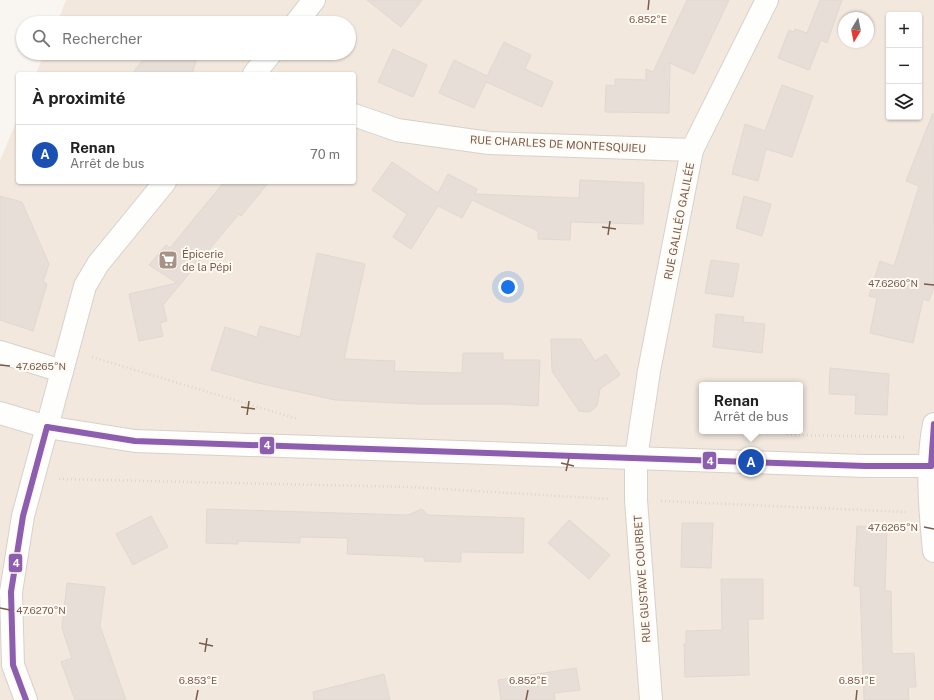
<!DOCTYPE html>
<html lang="fr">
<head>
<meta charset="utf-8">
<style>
	:root { --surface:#fff; --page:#f2f2f2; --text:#222; --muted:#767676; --line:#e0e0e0; --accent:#5d544f }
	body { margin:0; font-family:"Public Sans",sans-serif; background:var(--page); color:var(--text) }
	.controls { position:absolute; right:12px; top:12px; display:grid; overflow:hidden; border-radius:4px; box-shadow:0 1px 3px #0004 }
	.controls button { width:36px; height:36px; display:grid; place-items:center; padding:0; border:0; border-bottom:1px solid var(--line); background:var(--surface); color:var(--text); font:20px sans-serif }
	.compass { position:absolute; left:838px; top:12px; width:36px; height:36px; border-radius:50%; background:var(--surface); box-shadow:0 1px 3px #0004; rotate:190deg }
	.you { position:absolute; left:508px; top:287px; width:14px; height:14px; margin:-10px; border:3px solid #fff; border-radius:50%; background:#1a73e8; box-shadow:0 0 0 6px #1a73e833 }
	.badge { display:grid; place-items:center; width:26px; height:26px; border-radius:50%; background:var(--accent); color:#fff; font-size:13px; font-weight:700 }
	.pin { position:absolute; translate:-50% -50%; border:2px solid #fff; box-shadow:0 1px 4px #0006 }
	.popup { position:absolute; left:699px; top:382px; width:104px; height:52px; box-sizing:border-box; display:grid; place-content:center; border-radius:4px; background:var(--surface); filter:drop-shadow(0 1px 3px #0005); font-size:13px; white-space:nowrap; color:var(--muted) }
	.popup b { font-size:15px; color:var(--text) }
	.popup::after { content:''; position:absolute; left:50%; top:100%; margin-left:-8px; border:8px solid transparent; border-top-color:var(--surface) }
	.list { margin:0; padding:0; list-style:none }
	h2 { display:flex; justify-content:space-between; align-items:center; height:52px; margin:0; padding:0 16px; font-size:17px }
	h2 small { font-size:13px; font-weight:400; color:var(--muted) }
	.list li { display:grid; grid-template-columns:26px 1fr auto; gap:12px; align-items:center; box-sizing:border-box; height:60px; padding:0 16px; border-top:1px solid var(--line) }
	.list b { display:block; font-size:15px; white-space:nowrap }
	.list p { margin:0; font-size:13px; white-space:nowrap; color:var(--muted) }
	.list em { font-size:13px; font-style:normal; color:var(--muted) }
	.icon { flex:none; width:22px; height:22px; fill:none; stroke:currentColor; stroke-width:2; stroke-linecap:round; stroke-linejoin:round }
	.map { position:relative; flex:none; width:934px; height:700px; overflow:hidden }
	.search { position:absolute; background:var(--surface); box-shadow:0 1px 3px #0004; left:16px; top:16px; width:340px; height:44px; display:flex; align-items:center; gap:10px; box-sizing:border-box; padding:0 14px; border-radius:22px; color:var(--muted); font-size:15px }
	.panel { position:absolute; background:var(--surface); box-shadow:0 1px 3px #0004; left:16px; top:72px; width:340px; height:112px; border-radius:4px }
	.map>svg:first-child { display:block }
	.residential { fill:#f2e8de; fill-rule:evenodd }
	.building { fill:#e6ded7; stroke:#e2d8d2 }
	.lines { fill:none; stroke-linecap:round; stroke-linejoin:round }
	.minor-casing { stroke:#d7d1cb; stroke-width:24 }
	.path { stroke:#dcd5d0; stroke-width:2.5; stroke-dasharray:1 3; stroke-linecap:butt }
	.minor { stroke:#fefefd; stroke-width:22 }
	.bus-1-casing { stroke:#fffaf3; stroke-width:9 }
	.bus-1 { stroke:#8d5daf; stroke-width:6 }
	.ticks { fill:none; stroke:#7a5c4d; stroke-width:1.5 }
	.labels { text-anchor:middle; stroke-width:4; stroke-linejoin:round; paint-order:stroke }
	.street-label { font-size:11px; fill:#7a5c4d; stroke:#fffaf3 }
	.poi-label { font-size:11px; fill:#7a5c4d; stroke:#fffaf3; text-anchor:start }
	.ticks-label { font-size:10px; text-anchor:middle; fill:#7a5c4d; stroke:#fffaf3; stroke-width:4; stroke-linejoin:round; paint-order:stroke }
	.line-badge { stroke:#fffaf3; stroke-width:1.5 }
	.badge-label { font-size:11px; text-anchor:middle; font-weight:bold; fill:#fff }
</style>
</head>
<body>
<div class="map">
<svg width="934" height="700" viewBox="0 0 934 700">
	<rect width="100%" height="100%" fill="#f9f5f0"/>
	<path class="residential" d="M66,0H934V700H0V161L18,117V182H354V74H36L44,53H349V23H57ZM889,15H919V117H889ZM844,18H868V42H844ZM702,385H800V431H702Z"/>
	<g class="building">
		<polygon points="367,0 422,0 401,27"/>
		<polygon points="687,0 729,0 694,74 670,63 669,113 605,112 606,85 615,86 615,79 646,80 646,69 653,72"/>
		<polygon points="820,0 842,0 827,43 821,40 809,70 778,58 789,30 794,32 795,29 807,33"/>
		<polygon points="504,42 531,55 525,69 553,82 542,107 486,82 474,108 439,93 454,60 487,76"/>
		<polygon points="393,49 427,65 413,97 378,82"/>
		<polygon points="148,53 202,53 196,61 192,74 132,74"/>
		<polygon points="782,85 813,96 792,157 766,149 758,181 732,174 745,124 765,131"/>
		<polygon points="933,113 934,287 929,301 923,299 913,343 870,333 877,298 869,296 880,261 894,266 919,186 906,181"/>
		<polygon points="392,162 438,193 448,174 477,189 475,194 579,198 580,180 644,183 643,224 571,222 570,240 538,239 538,231 472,200 462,218 438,206 411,249 393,237 407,214 372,190"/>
		<polygon points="224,182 269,182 241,216 239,214 163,305 167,321 160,323 163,336 139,341 129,294 177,283 149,265 166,245 170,248"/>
		<polygon points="0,196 22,202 49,264 43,282 47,284 33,331 0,320"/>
		<polygon points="744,196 771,204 762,236 736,228"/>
		<polygon points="317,253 365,264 344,359 395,361 394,371 462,373 463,353 503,353 503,360 540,360 538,406 504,404 419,404 335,400 258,383 211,370 225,327 257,337 260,326 300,337"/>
		<polygon points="711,260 739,264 733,297 705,293"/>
		<polygon points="716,314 744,317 743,322 765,324 762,353 713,347"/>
		<polygon points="551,339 581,339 595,361 606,354 620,375 600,389 597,406 589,412 579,411 552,371"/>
		<polygon points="830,368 889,374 887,415 855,414 856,395 829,394"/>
		<polygon points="207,509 408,515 422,509 428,515 524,518 523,553 461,552 461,562 424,561 424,557 347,554 348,538 300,537 300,543 238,541 238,544 206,543"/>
		<polygon points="151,516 168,547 133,565 116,534"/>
		<polygon points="569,520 610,555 589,579 548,543"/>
		<polygon points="682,523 713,523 711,568 681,567"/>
		<polygon points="857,526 887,528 885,591 891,591 892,654 914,653 916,687 908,687 909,700 864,700 860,586 854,586"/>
		<polygon points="721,579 763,579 763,619 748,619 749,675 685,677 684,644 686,644 686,631 722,630"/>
		<polygon points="67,583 105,587 100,626 126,700 75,700 61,662 72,658 62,628"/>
		<polygon points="576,668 580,690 554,693 555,700 501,700 498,680"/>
		<polygon points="384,674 390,700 314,700 313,692"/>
	</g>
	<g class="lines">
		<defs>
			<g id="minor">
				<polyline points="296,23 314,0"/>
				<polyline points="254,74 271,53"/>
				<polyline points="354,115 397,130 489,143 692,150"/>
				<polyline points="0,352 62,371"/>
				<polyline points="0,413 47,427 135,441 865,466 934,466"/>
				<path d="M934,424C926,465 930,510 934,551"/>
				<polyline points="26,700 13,665 11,592 23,516 85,286 98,264 165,182"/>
				<polyline points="651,700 636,500 636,458 649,371 692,150 767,0"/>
			</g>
		</defs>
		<use href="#minor" class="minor-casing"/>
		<g class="path">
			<polyline points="92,357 298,419"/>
			<polyline points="787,435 906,437"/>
			<polyline points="59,479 409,487 610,499"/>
			<polyline points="661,501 906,512"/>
		</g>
		<use href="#minor" class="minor"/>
		<defs>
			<g id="bus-1">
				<polyline points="47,427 135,441 865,466 931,466"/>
				<polyline points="931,466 934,424"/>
				<polyline points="26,700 13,665 11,592 23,516 47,427"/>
			</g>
		</defs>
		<use href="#bus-1" class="bus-1-casing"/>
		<use href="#bus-1" class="bus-1"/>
	</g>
	<path class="ticks" d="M648,10L649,0M602,227L616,229M608,235L610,221M924,284L934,285M0,365L10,366M241,407L255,409M247,415L249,401M561,463L574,466M566,471L569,458M924,527L934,529M0,608L10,610M199,643L213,646M205,652L207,638M196,700L198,690M526,700L528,690M856,700L857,690"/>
	<defs>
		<symbol id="supermarket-square" viewBox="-11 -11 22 22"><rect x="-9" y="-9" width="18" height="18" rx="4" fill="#a69286" stroke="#fffaf3"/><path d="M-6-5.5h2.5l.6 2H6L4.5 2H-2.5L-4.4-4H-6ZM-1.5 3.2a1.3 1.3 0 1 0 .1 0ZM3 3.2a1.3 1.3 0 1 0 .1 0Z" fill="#fff"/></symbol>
	</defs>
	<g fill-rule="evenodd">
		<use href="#supermarket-square" x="157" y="249" width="22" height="22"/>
	</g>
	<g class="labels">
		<g class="street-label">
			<text transform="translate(558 144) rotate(3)" y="4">RUE CHARLES DE MONTESQUIEU</text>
			<text transform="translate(679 221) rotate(-79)" y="4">RUE GALILÉO GALILÉE</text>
			<text transform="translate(642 579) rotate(-94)" y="4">RUE GUSTAVE COURBET</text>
		</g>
		<g class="poi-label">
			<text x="182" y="258">Épicerie<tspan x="182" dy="13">de la Pépi</tspan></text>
		</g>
	</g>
	<g class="ticks-label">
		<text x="648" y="23">6.852°E</text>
		<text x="893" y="287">47.6260°N</text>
		<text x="41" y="370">47.6265°N</text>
		<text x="893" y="531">47.6265°N</text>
		<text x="41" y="614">47.6270°N</text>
		<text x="198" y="684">6.853°E</text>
		<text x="528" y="684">6.852°E</text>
		<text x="857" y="684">6.851°E</text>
	</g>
	<g class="line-badge">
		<rect x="259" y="436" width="16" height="19" rx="4" fill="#8d5daf"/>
		<rect x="702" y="451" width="15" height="19" rx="4" fill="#8d5daf"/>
		<rect x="8" y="553" width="15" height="20" rx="4" fill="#8d5daf"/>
	</g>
	<g class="badge-label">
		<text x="267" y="449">4</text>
		<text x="710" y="465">4</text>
		<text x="16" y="567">4</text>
	</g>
</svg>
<div class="controls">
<button>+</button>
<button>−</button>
<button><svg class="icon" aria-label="layers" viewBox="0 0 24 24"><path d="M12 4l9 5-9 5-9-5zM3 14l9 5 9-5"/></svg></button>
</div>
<svg class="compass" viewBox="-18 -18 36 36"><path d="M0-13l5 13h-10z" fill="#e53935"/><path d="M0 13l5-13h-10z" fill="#767676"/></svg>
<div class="you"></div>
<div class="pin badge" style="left:751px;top:462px;background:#1a4fb4">A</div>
<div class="popup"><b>Renan</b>Arrêt de bus</div>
<div class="search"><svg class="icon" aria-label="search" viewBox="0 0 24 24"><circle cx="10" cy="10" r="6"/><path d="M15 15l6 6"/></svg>Rechercher</div>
<section class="panel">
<h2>À proximité<small></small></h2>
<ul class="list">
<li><span class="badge" style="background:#1a4fb4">A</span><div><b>Renan</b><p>Arrêt de bus</p></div><em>70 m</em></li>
</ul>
</section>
</div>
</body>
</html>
